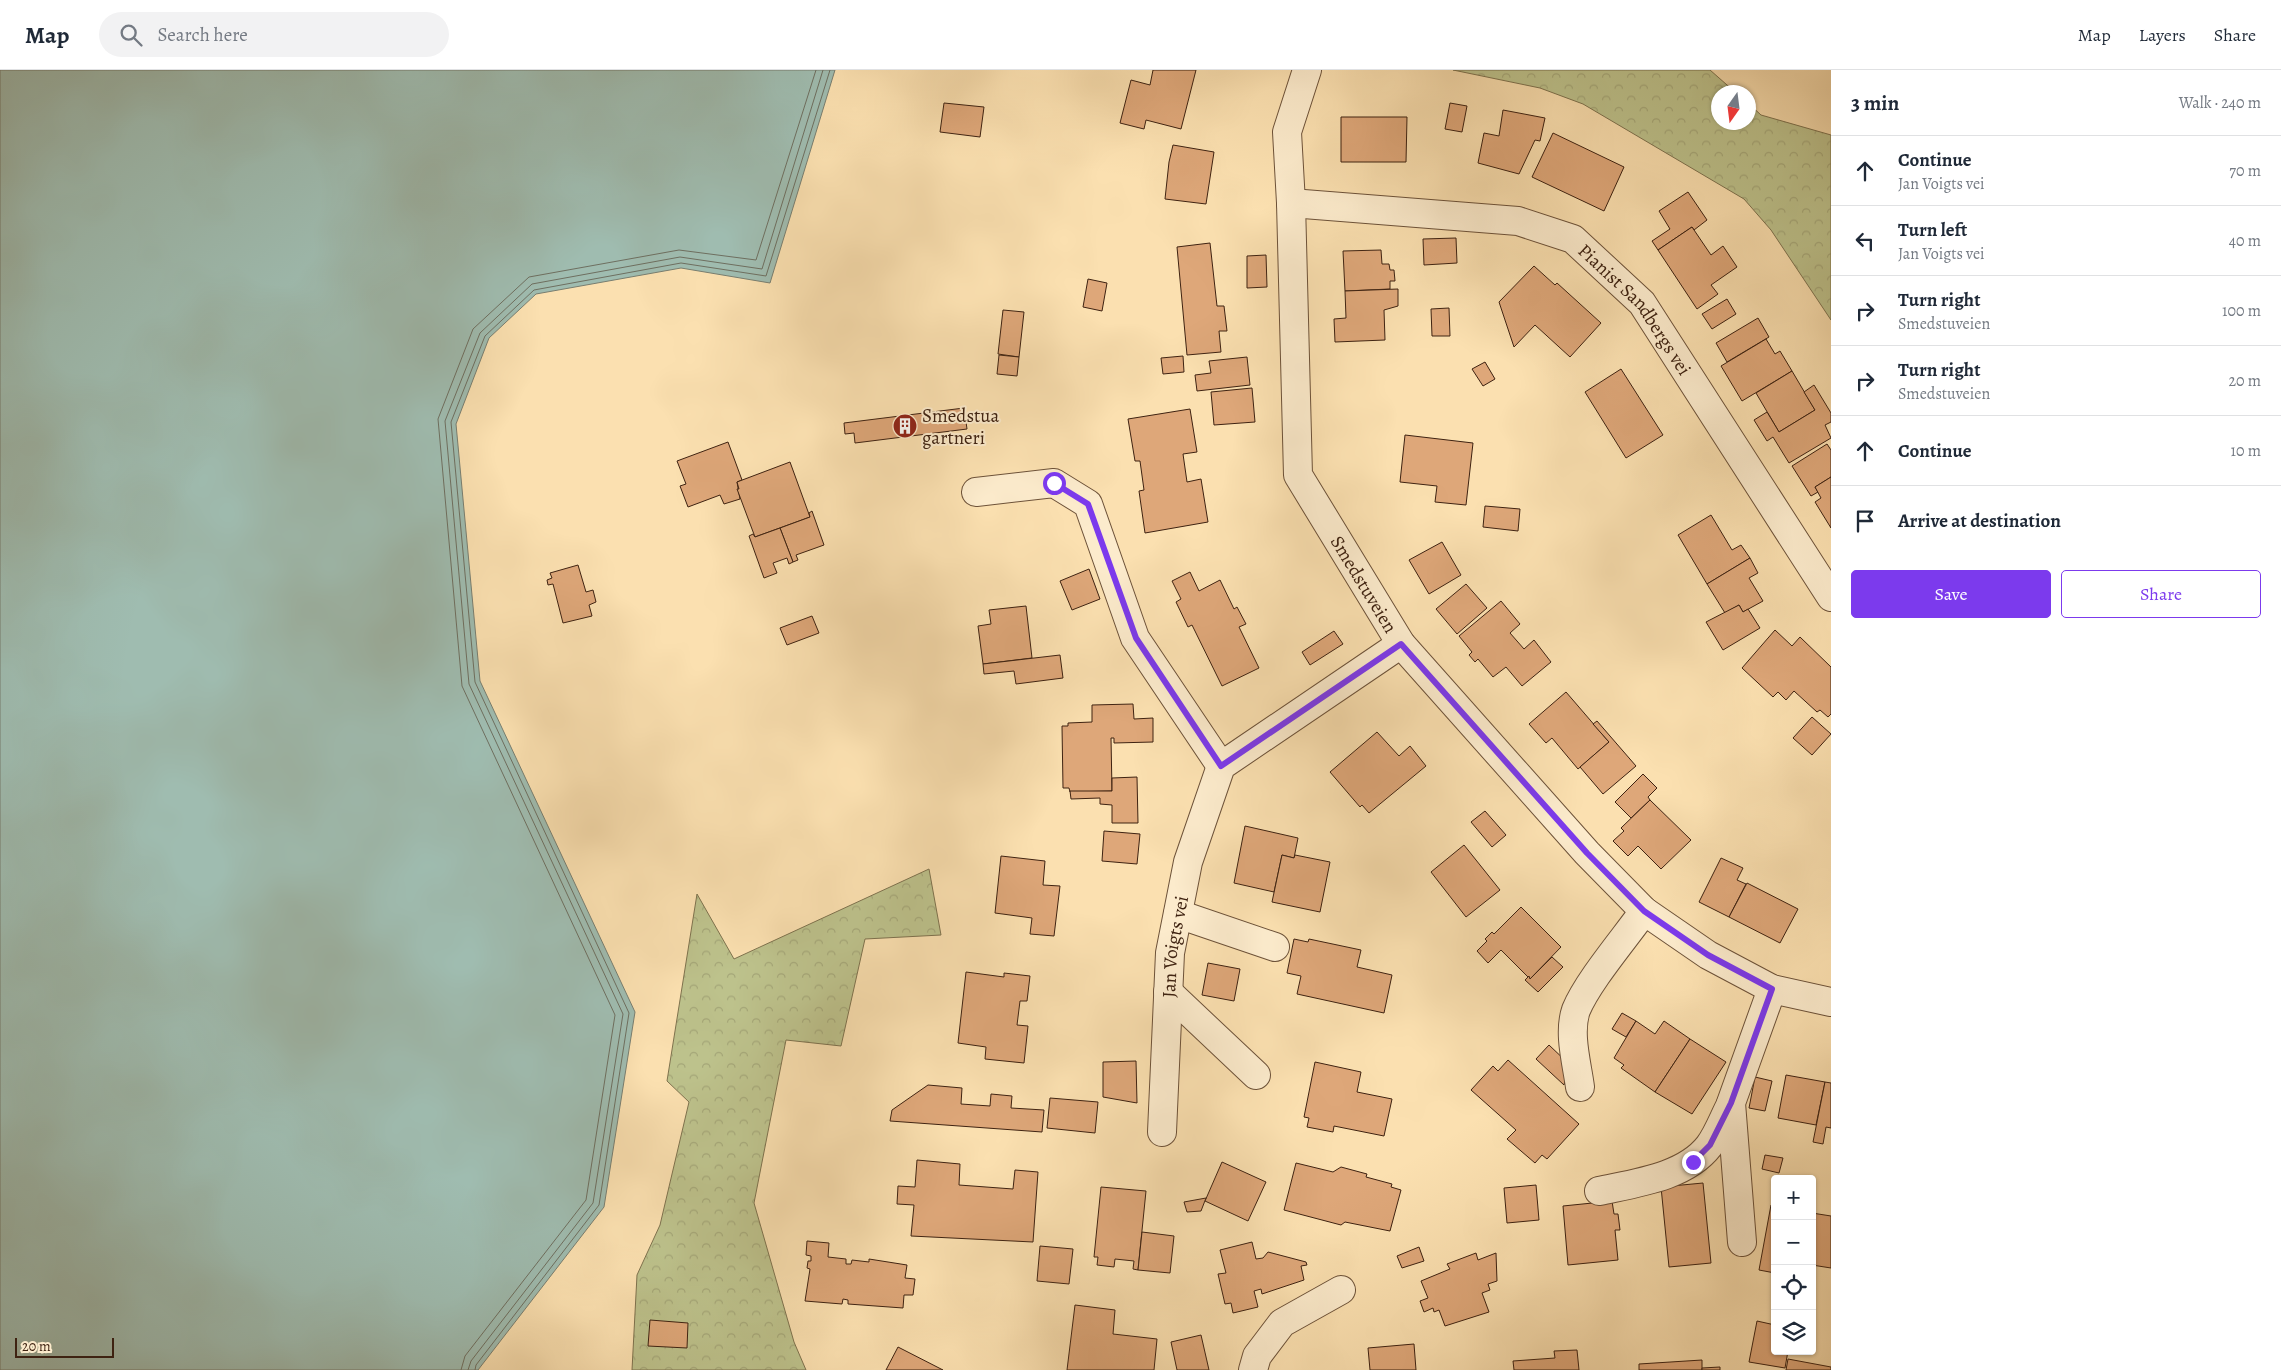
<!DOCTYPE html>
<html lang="en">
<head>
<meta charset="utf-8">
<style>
	:root { --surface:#fff; --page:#f2f2f3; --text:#1f2937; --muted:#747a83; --line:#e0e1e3; --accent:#7c3aed }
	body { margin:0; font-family:Alegreya,serif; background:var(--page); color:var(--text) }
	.controls { position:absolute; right:15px; bottom:15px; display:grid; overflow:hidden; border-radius:5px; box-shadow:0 1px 4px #0004 }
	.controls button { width:45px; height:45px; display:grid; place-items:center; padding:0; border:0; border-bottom:1px solid var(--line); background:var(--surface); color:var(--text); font:25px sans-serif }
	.compass { position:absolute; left:1711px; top:15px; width:45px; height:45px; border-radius:50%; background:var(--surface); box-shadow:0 1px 4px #0004; rotate:194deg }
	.scale { position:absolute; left:15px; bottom:12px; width:99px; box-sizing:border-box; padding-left:5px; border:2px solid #3e2211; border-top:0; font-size:14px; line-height:18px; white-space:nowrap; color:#3e2211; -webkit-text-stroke:4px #fcebcc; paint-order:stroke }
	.stop { position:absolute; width:15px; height:15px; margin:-11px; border:4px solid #7c3aed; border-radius:50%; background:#fff }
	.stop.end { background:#7c3aed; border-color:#fff; box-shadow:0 1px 5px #0008 }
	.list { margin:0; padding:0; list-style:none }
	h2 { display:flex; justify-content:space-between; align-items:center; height:65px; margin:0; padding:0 20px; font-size:21px }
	h2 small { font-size:16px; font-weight:400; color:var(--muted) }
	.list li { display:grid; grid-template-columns:32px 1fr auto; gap:15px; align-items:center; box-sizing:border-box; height:70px; padding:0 20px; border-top:1px solid var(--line) }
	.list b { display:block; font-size:19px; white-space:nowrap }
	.list p { margin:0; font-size:16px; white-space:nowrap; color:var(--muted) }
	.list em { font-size:16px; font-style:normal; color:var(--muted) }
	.actions { display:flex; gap:10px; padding:15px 20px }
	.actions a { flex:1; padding:11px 0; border:1px solid var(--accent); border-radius:5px; text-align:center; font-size:18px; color:var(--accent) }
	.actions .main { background:var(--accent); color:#fff }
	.icon { flex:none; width:28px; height:28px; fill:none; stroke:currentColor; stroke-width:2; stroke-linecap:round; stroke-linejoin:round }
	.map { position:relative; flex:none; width:1831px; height:1300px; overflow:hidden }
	header { display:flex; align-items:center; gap:30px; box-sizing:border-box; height:70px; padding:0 25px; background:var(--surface); border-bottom:1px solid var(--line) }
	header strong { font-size:24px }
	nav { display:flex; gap:28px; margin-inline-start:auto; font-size:18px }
	.search { width:350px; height:45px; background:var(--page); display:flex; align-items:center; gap:12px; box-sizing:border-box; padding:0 18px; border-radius:28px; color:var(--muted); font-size:19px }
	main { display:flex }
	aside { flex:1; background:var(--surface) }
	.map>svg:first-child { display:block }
	.forest { fill:url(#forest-crowns); stroke:#7e724e }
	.water { fill:#9fbcb0; stroke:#787e70 }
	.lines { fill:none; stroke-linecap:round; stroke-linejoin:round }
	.shore { stroke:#6e6f60; stroke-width:1 }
	.building { fill:#dea779; stroke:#3e2211 }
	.minor-casing { stroke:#6d5239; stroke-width:30 }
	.minor { stroke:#fcebcc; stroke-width:28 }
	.route { stroke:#7c3aed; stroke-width:6 }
	.labels { text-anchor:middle; stroke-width:4; stroke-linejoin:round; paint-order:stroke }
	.street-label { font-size:19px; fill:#3e2211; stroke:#fcebcc }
	.poi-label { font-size:19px; fill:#3e2211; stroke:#fcebcc; text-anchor:start }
</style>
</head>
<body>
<header>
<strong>Map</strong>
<div class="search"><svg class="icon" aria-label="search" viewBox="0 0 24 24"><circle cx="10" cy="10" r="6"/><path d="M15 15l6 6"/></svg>Search here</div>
<nav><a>Map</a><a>Layers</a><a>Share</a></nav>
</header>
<main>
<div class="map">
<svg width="1831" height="1300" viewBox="0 0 1831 1300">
	<defs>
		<pattern id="forest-crowns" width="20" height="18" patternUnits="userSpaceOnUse" patternTransform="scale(1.25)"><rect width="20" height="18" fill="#bdc28c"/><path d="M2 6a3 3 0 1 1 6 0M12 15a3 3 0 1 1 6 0" fill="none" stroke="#a4a678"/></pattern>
	</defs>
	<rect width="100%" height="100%" fill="#fbe0b0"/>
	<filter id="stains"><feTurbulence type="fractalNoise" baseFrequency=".004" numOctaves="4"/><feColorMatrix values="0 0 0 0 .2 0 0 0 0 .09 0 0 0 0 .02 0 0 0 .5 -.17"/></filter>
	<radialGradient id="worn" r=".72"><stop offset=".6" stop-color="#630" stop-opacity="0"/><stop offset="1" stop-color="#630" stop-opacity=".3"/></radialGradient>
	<g class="forest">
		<polygon points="1453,0 1710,0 1735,22 1718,22 1718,52 1748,52 1749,34 1761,45 1831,65 1831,250 1771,160 1744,129 1583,34 1540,18"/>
		<polygon points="929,799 941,865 865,869 841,976 786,970 754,1133 794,1272 806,1300 632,1300 637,1205 660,1155 689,1032 667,1011 697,824 734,889"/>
	</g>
	<polygon class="water" points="0,0 835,0 770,213 681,198 536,224 489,268 456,354 480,611 635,942 604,1137 478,1300 0,1300"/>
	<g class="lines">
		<g class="shore">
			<polyline points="461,1300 465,1286 586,1130 615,945 462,616 438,349 473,259 529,207 679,180 756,190 816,0"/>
			<polyline points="468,1300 471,1291 593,1133 623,944 469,614 445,351 480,263 532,214 680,187 762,199 823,0"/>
			<polyline points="475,1300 476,1295 599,1135 629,943 475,612 451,352 485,266 534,220 681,193 766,206 830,0"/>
		</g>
	</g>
	<g class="building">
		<polygon points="1153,0 1196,0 1181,59 1146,50 1144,59 1120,53 1131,10 1150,15"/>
		<polygon points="944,33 984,37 980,67 940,62"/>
		<polygon points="1450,33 1467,36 1462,62 1445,59"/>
		<polygon points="1503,40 1545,48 1540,71 1535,70 1519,104 1478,93 1484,63 1499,66"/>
		<polygon points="1341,47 1407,47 1406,92 1341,92"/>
		<polygon points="1553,63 1624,97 1604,141 1532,107"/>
		<polygon points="1173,75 1214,82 1206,134 1165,129 1169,92"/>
		<polygon points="1688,122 1707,150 1694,160 1692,157 1658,180 1652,171 1670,159 1659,141"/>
		<polygon points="1692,157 1711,185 1723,176 1737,197 1711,215 1718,224 1697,239 1658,180"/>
		<polygon points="1456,168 1457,193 1424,195 1423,169"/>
		<polygon points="1210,173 1217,236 1224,236 1227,261 1219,261 1221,282 1187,285 1177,177"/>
		<polygon points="1381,180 1382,194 1389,194 1390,200 1394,200 1395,211 1390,211 1390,219 1345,221 1343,181"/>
		<polygon points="1266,185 1267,217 1247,218 1247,186"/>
		<polygon points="1534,196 1555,215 1557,213 1601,253 1570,287 1535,255 1514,277 1499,232"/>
		<polygon points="1088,209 1107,213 1102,241 1083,237"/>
		<polygon points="1398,219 1398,236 1384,240 1385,270 1335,272 1334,249 1346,248 1345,221"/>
		<polygon points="1727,229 1736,244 1712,259 1702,244"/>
		<polygon points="1449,238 1450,266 1432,266 1431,239"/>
		<polygon points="1003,240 1024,242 1019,287 998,284"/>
		<polygon points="1758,248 1769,267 1727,292 1716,273"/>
		<polygon points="1766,269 1775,284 1780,281 1792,301 1742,331 1721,296"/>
		<polygon points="999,285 1019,287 1017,306 997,304"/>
		<polygon points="1183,286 1184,302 1163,304 1161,288"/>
		<polygon points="1247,287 1250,315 1197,321 1195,305 1211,303 1209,291"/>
		<polygon points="1485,292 1495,309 1483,316 1472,299"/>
		<polygon points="1621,299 1663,365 1626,388 1585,322"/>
		<polygon points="1792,301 1815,340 1779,362 1756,323"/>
		<polygon points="1814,315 1831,343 1831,352 1825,355 1831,368 1789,393 1773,367 1767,371 1754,350 1767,342 1779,362 1815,340 1804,322"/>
		<polygon points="1252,318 1255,352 1214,355 1211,322"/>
		<polygon points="964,338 967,359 855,373 854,363 845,364 844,353"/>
		<polygon points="1190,339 1197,382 1183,384 1187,412 1201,409 1208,452 1145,463 1139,421 1144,420 1140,391 1135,391 1128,349"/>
		<polygon points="1405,365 1473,373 1466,435 1435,432 1437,416 1400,412"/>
		<polygon points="728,372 742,410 737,412 740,429 724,434 720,425 688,437 680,416 686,414 677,391"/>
		<polygon points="1827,374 1831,380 1831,407 1815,417 1818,422 1811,426 1792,396"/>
		<polygon points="790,392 810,447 755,467 737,419 739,419 737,412"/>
		<polygon points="1831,407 1831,458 1815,432 1821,428 1815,417"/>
		<polygon points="1485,436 1520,439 1518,461 1483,457"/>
		<polygon points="812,441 824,475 796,485 798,490 793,492 780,458 810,447 809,443"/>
		<polygon points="1711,445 1732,480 1741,475 1750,488 1707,514 1678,465"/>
		<polygon points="780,458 793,492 789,494 787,488 773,493 777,503 764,508 749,466 753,464 755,467"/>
		<polygon points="1442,472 1461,505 1429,524 1409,490"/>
		<polygon points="1750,488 1758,503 1749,508 1763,531 1743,542 1739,535 1725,543 1707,514"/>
		<polygon points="578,495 586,522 593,520 596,532 589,535 592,546 563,553 553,514 548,515 547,510 552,508 550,503"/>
		<polygon points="1089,499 1100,529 1072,540 1060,511"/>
		<polygon points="1190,502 1199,521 1220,510 1234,539 1237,537 1246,554 1239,557 1259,598 1222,616 1192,555 1188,557 1176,532 1181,529 1172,511"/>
		<polygon points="1466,514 1487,538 1457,564 1436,539"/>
		<polygon points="1501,531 1520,554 1510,563 1524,579 1534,570 1551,592 1522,616 1506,597 1493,607 1478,589 1475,592 1469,585 1472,582 1459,566"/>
		<polygon points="1739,535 1743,542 1748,539 1760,558 1723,580 1706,552"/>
		<polygon points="1026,536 1032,588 983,594 978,556 991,554 989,540"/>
		<polygon points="812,546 819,563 787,575 780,558"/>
		<polygon points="1775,560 1792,576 1800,567 1831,597 1831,644 1828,647 1820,640 1817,642 1794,621 1786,630 1778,622 1773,627 1742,598"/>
		<polygon points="1334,561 1343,574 1310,595 1302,582"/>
		<polygon points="1060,585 1063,608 1016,614 1014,601 984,604 983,594"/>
		<polygon points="1566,622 1609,672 1578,699 1552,668 1546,673 1529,654"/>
		<polygon points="1133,634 1134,649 1153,648 1153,672 1114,673 1114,668 1111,668 1112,721 1070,722 1069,718 1063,718 1062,656 1068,656 1068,653 1092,652 1092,635"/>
		<polygon points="1812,647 1831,664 1812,685 1793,668"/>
		<polygon points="1597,651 1636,696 1603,724 1580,697 1609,672 1593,654"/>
		<polygon points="1377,662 1399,686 1410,676 1426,696 1369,743 1362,735 1360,737 1330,702"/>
		<polygon points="1643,704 1657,718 1648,727 1650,730 1631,748 1615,732"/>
		<polygon points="1137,707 1138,753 1112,753 1112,735 1100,734 1100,728 1071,729 1070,721 1112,721 1112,708"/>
		<polygon points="1650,730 1691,770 1661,799 1638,776 1628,786 1613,771 1624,761 1621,758"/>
		<polygon points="1485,741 1506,765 1492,777 1471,752"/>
		<polygon points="1245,756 1298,768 1294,788 1282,785 1274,822 1234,813"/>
		<polygon points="1104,761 1140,764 1137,794 1102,791"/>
		<polygon points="1464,775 1500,820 1466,847 1431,802"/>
		<polygon points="1282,785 1294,788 1295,785 1330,792 1320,842 1272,832"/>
		<polygon points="1001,786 1045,791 1043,815 1060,816 1054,866 1030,864 1032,848 995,843"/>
		<polygon points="1721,788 1743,798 1737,810 1746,814 1729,847 1699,832"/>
		<polygon points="1747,813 1798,839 1780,873 1729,847"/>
		<polygon points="1521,837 1561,877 1530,909 1501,880 1488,893 1477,881 1487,871 1485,869 1492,862 1494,864"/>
		<polygon points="1294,869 1308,872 1309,869 1361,880 1357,897 1392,905 1384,943 1297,924 1301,906 1287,903"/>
		<polygon points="1552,887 1563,897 1538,922 1525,910 1529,906 1530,909"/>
		<polygon points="1208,893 1240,899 1234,931 1202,925"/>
		<polygon points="966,902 1004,907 1004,903 1030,906 1027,931 1020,931 1017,955 1028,956 1024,993 985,989 986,977 958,973"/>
		<polygon points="1622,943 1636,951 1626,967 1612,959"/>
		<polygon points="1636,951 1655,964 1664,951 1690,969 1655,1022 1621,998 1624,995 1614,988"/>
		<polygon points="1690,969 1726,992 1692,1044 1655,1022"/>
		<polygon points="1549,975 1569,994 1564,1015 1536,989"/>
		<polygon points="1508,990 1579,1054 1547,1089 1542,1085 1535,1093 1507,1069 1516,1060 1471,1020 1493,996 1498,1001"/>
		<polygon points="1136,991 1137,1033 1103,1027 1103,992"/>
		<polygon points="1315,992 1361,1002 1357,1022 1392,1029 1384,1066 1334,1056 1333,1062 1307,1057 1309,1048 1304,1047"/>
		<polygon points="1786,1005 1825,1012 1816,1055 1778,1048"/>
		<polygon points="1755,1007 1772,1011 1765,1041 1749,1038"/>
		<polygon points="1825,1012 1831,1013 1831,1058 1826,1057 1823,1074 1813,1072"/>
		<polygon points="928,1015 962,1018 961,1034 990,1036 991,1024 1012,1026 1011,1038 1044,1040 1042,1062 890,1051 892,1040"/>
		<polygon points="1050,1028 1098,1032 1095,1063 1047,1058"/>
		<polygon points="1765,1085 1783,1088 1779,1103 1762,1099"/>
		<polygon points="917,1090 960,1094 959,1115 1013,1119 1015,1100 1038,1102 1033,1172 911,1166 914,1135 897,1134 898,1116 915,1117"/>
		<polygon points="1222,1092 1266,1112 1248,1151 1205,1131"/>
		<polygon points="1296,1093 1333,1102 1341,1097 1367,1104 1366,1107 1392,1114 1391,1117 1401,1120 1390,1161 1345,1152 1341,1155 1284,1140"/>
		<polygon points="1703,1113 1711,1193 1669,1197 1661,1117"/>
		<polygon points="1536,1115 1539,1150 1507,1153 1504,1118"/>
		<polygon points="1101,1117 1146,1121 1138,1200 1133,1199 1134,1191 1115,1189 1114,1197 1097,1195 1098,1187 1094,1187"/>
		<polygon points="1206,1128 1201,1141 1187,1142 1184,1132"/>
		<polygon points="1612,1131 1614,1144 1618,1144 1620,1160 1615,1160 1618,1190 1568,1195 1563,1136"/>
		<polygon points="1771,1135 1775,1136 1775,1203 1759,1200"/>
		<polygon points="1812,1143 1831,1146 1831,1198 1812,1195"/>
		<polygon points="1142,1162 1174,1166 1170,1203 1138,1200"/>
		<polygon points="807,1171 829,1173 828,1187 846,1189 846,1194 851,1194 852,1190 869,1192 869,1189 907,1195 905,1208 915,1209 913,1225 904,1225 903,1238 848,1234 848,1230 843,1229 842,1234 805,1231 810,1199 807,1198 808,1191 811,1191 811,1186 806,1185"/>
		<polygon points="1252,1172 1256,1189 1263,1188 1268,1182 1306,1192 1307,1195 1301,1196 1304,1210 1262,1224 1261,1219 1254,1221 1258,1237 1233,1243 1231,1233 1225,1234 1218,1204 1226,1203 1220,1180"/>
		<polygon points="1040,1176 1073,1179 1069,1214 1037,1211"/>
		<polygon points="1419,1177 1424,1191 1402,1198 1397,1186"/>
		<polygon points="1476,1183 1478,1190 1496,1183 1497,1211 1488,1214 1490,1220 1482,1223 1489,1242 1445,1256 1439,1240 1434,1242 1433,1238 1424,1242 1420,1231 1428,1228 1421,1211 1450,1199 1447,1194"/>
		<polygon points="1075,1235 1115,1240 1113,1264 1157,1269 1154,1300 1067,1300"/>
		<polygon points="650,1250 688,1253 687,1278 648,1276"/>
		<polygon points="1757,1251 1775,1255 1775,1281 1788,1281 1785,1298 1749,1292"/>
		<polygon points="1201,1265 1209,1300 1177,1300 1171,1272"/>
		<polygon points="1414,1274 1416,1300 1370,1300 1368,1278"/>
		<polygon points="898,1277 943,1300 886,1300"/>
		<polygon points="1577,1280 1579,1300 1514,1300 1513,1291 1555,1288 1554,1281"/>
		<polygon points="1788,1289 1831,1297 1831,1300 1786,1300"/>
		<polygon points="1702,1290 1702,1300 1639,1300 1639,1294"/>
		<polygon points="1720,1297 1720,1300 1702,1300 1702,1298"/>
	</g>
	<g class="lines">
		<defs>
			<g id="minor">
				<path id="s1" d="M1307,0L1287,62L1291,133L1298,405L1401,574L1587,783L1644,841L1708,885L1772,919L1831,932"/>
				<path id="s2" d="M1291,133L1518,151L1573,169L1642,233L1831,527"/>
				<polyline points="976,422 1054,413 1088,434 1135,568 1221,696"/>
				<polyline points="1178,844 1275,877"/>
				<polyline points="1168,922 1256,1005"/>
				<path d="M1580,1017C1577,994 1568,963 1576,940C1588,911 1625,868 1644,841"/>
				<path id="s3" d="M1162,1062L1170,883L1188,792L1221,696L1401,574"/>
				<path d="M1599,1121C1636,1113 1685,1107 1709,1076C1718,1064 1724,1047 1731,1034"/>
				<polyline points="1742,1172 1731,1033 1772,919"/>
				<polyline points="1253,1300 1257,1286 1282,1253 1341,1220"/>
			</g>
		</defs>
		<use href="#minor" class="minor-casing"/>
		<use href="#minor" class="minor"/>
	</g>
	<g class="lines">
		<polyline class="route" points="1054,413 1088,434 1136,568 1221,696 1401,574 1587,783 1644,841 1708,885 1772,919 1731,1033 1710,1075 1693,1092"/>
	</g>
	<defs>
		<symbol id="building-disc" viewBox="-11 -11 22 22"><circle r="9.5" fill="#8f2418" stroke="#fcebcc"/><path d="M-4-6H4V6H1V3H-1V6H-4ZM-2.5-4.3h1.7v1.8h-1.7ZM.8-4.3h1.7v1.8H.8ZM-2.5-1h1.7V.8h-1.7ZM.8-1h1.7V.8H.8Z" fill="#fff"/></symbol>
	</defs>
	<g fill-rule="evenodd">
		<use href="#building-disc" x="891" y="342" width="28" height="28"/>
	</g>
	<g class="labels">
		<g class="street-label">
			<text dy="7" stroke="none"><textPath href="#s2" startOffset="380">Pianist Sandbergs vei</textPath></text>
			<text dy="7" stroke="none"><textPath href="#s1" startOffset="536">Smedstuveien</textPath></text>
			<text dy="7" stroke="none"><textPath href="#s3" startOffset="186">Jan Voigts vei</textPath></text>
		</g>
		<g class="poi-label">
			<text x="922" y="352">Smedstua<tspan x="922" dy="22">gartneri</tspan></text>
		</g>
	</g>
	<rect width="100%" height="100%" filter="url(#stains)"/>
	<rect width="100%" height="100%" fill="url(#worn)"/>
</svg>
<div class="controls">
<button>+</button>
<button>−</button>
<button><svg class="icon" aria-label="locate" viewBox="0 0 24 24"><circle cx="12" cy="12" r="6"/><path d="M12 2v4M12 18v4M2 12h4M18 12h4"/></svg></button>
<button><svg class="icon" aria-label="layers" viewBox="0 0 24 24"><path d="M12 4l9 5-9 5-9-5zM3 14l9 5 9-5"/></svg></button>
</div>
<svg class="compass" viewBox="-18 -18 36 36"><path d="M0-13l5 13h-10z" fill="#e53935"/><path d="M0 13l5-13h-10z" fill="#747a83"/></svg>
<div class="scale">20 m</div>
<div class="stop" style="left:1054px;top:413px"></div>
<div class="stop end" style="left:1693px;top:1092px"></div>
</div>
<aside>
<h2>3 min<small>Walk · 240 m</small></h2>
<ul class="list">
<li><svg class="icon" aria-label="ahead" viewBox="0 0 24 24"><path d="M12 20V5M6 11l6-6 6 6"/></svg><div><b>Continue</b><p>Jan Voigts vei</p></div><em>70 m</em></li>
<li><svg class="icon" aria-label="left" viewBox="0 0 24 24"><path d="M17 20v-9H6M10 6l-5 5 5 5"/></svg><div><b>Turn left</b><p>Jan Voigts vei</p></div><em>40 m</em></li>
<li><svg class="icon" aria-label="right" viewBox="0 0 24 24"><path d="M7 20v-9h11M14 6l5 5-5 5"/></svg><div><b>Turn right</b><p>Smedstuveien</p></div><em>100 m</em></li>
<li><svg class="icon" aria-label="right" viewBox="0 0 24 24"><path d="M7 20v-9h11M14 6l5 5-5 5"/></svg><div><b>Turn right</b><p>Smedstuveien</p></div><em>20 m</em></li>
<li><svg class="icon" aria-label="ahead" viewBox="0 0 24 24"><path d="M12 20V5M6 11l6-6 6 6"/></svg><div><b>Continue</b></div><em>10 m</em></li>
<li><svg class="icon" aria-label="arrive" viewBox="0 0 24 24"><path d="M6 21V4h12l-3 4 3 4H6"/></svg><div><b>Arrive at destination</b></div></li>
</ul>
<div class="actions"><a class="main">Save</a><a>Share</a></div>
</aside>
</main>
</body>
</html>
